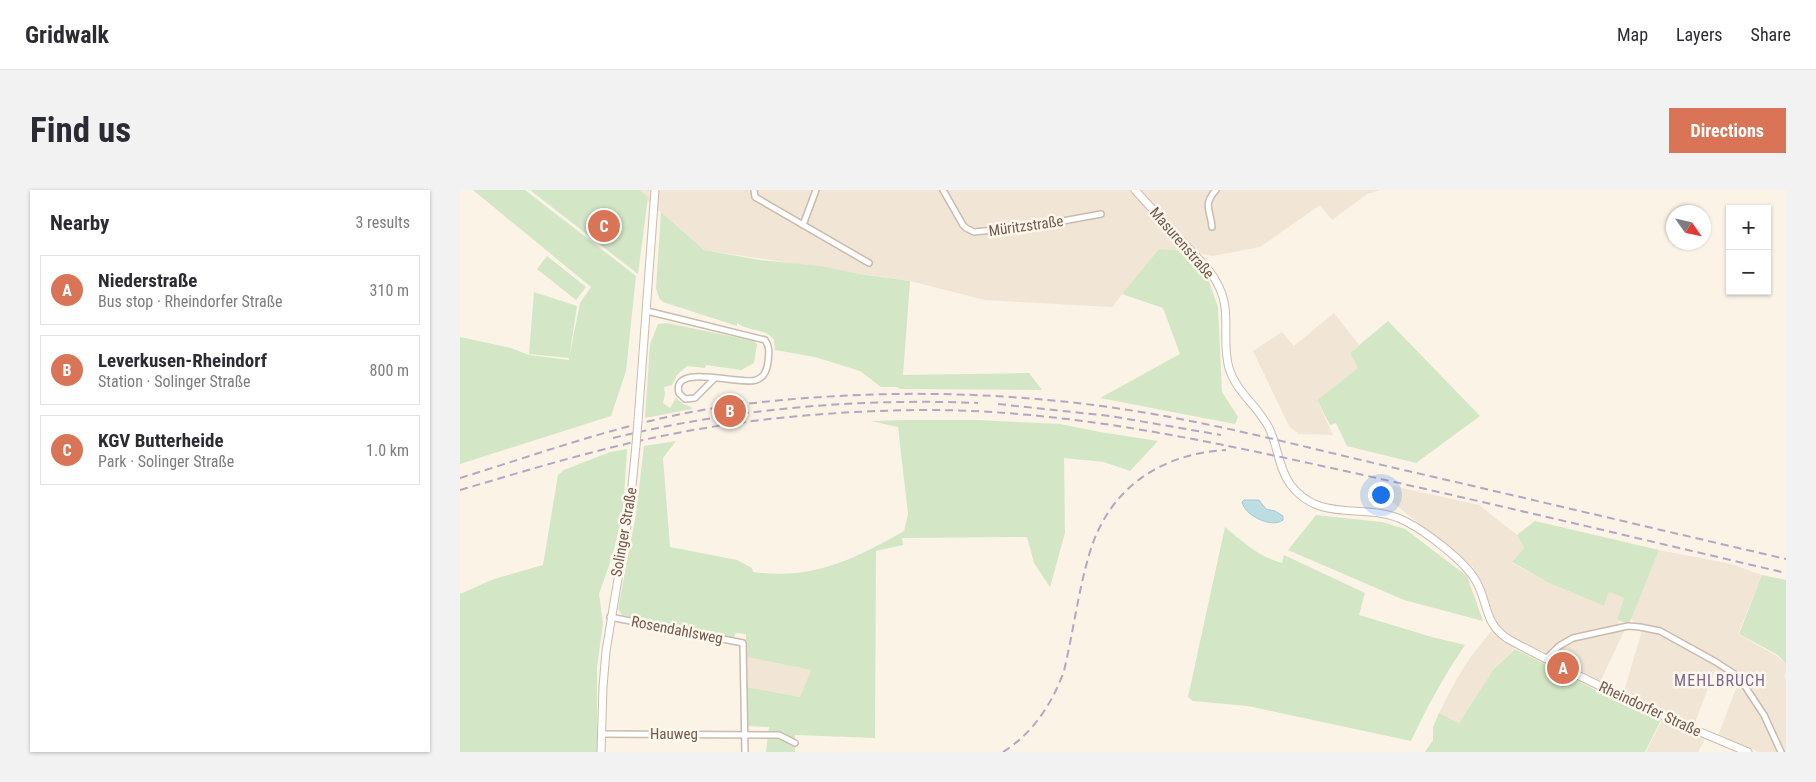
<!DOCTYPE html>
<html lang="en">
<head>
<meta charset="utf-8">
<style>
	:root { --surface:#fff; --page:#f2f2f3; --text:#2b2b33; --muted:#7c7c81; --line:#e1e1e2; --accent:#da7456 }
	body { margin:0; font-family:"Roboto Condensed",sans-serif; background:var(--page); color:var(--text) }
	.controls { position:absolute; right:15px; top:15px; display:grid; overflow:hidden; border-radius:0px; box-shadow:0 1px 4px #0004 }
	.controls button { width:45px; height:45px; display:grid; place-items:center; padding:0; border:0; border-bottom:1px solid var(--line); background:var(--surface); color:var(--text); font:25px sans-serif }
	.compass { position:absolute; left:1206px; top:15px; width:45px; height:45px; border-radius:50%; background:var(--surface); box-shadow:0 1px 4px #0004; rotate:124deg }
	.you { position:absolute; left:920px; top:304px; width:18px; height:18px; margin:-12px; border:4px solid #fff; border-radius:50%; background:#1a73e8; box-shadow:0 0 0 8px #1a73e833 }
	.badge { display:grid; place-items:center; width:32px; height:32px; border-radius:50%; background:var(--accent); color:#fff; font-size:16px; font-weight:700 }
	.pin { position:absolute; translate:-50% -50%; border:2px solid #fff; box-shadow:0 1px 5px #0006 }
	.list { margin:0; padding:0; list-style:none }
	h2 { display:flex; justify-content:space-between; align-items:center; height:65px; margin:0; padding:0 20px; font-size:21px }
	h2 small { font-size:16px; font-weight:400; color:var(--muted) }
	.list li { display:grid; grid-template-columns:32px 1fr auto; gap:15px; align-items:center; box-sizing:border-box; height:70px; margin:0 10px 10px; padding:0 10px; border:1px solid var(--line); border-radius:0px }
	.list b { display:block; font-size:19px; white-space:nowrap }
	.list p { margin:0; font-size:16px; white-space:nowrap; color:var(--muted) }
	.list em { font-size:16px; font-style:normal; color:var(--muted) }
	.map { position:relative; flex:none; width:1326px; height:562px; overflow:hidden; border-radius:0px }
	header { display:flex; align-items:center; gap:30px; box-sizing:border-box; height:70px; padding:0 25px; background:var(--surface); border-bottom:1px solid var(--line) }
	header strong { font-size:24px }
	nav { display:flex; gap:28px; margin-inline-start:auto; font-size:18px }
	.intro { display:flex; align-items:center; justify-content:space-between; box-sizing:border-box; height:120px; padding:0 30px }
	h1 { margin:0; font-size:35px }
	.button { padding:12px 22px; border-radius:0px; background:var(--accent); color:#fff; font-size:18px; font-weight:700 }
	main { display:flex; gap:30px; padding:0 30px }
	aside { flex:1; background:var(--surface); border-radius:0px; box-shadow:0 1px 4px #0004 }
	.map>svg:first-child { display:block }
	.residential { fill:#f1e5d5 }
	.green { fill:#d3e7c6 }
	.water { fill:#bcdde2; stroke:#a3ccd3 }
	.lines { fill:none; stroke-linecap:round; stroke-linejoin:round }
	.minor-casing { stroke:#cbbbad; stroke-width:8 }
	.secondary-casing { stroke:#cebbab; stroke-width:9 }
	.minor { stroke:#fff; stroke-width:5 }
	.secondary { stroke:#fff; stroke-width:7 }
	.rail { stroke:#b6a6c3; stroke-width:2; stroke-dasharray:8 5; stroke-linecap:butt }
	.secondary-bridge-casing { stroke:#cebbab; stroke-width:9; stroke-linecap:butt }
	.secondary-bridge { stroke:#fff; stroke-width:7 }
	.labels { text-anchor:middle; stroke-width:5; stroke-linejoin:round; paint-order:stroke }
	.street-label { font-size:15px; fill:#725a4d; stroke:#fdf7ec }
	.neighbourhood-label { font-size:16px; letter-spacing:1px; fill:#80658e; stroke:#fdf7ec }
</style>
</head>
<body>
<header>
<strong>Gridwalk</strong>
<nav><a>Map</a><a>Layers</a><a>Share</a></nav>
</header>
<div class="intro"><h1>Find us</h1><a class="button">Directions</a></div>
<main>
<aside>
<h2>Nearby<small>3 results</small></h2>
<ul class="list">
<li><span class="badge">A</span><div><b>Niederstraße</b><p>Bus stop · Rheindorfer Straße</p></div><em>310 m</em></li>
<li><span class="badge">B</span><div><b>Leverkusen-Rheindorf</b><p>Station · Solinger Straße</p></div><em>800 m</em></li>
<li><span class="badge">C</span><div><b>KGV Butterheide</b><p>Park · Solinger Straße</p></div><em>1.0 km</em></li>
</ul>
</aside>
<div class="map">
<svg width="1326" height="562" viewBox="0 0 1326 562">
	<rect width="100%" height="100%" fill="#faf3e6"/>
	<g class="residential">
		<polygon points="176,0 921,0 907,4 872,30 860,15 800,57 753,66 728,61 699,59 652,117 525,110 450,91 244,60"/>
		<polygon points="874,123 899,155 890,163 898,178 857,210 873,245 839,244 829,236 793,161 822,142 834,156"/>
		<polygon points="933,296 1019,315 1057,345 1064,358 1052,373 1087,392 1144,416 1149,402 1164,408 1157,430 1164,441 1140,492 1058,451 1054,459 1033,480 999,533 979,523 996,490 1010,468 1036,435 1013,377 926,307"/>
		<polygon points="1199,360 1271,374 1302,385 1278,444 1317,466 1326,474 1326,482 1324,487 1326,488 1326,562 1299,562 1258,546 1277,496 1255,480 1231,543 1245,549 1238,562 1186,562 1206,522 1164,501 1182,441 1167,424"/>
		<polygon points="286,467 351,480 340,507 287,497"/>
	</g>
	<g class="green">
		<polygon points="13,0 65,0 176,86 166,181 151,226 0,274 0,147 51,158 69,165 109,170 109,168 69,164 74,102 117,116 109,168 120,113 131,97"/>
		<polygon points="70,0 179,0 188,7 178,84"/>
		<path d="M201,22L244,60L300,70L360,76L400,84L450,91L443,185L569,183L582,200L440,199L437,197H421L400,181L355,167L315,160L314,150C306,138 288,142 277,133V136L203,112L199,108L196,98Z"/>
		<polygon points="699,59 728,61 748,89 758,117 762,202 778,227 775,234 640,208 720,164 703,118 662,104"/>
		<polygon points="87,66 126,97 116,110 77,79"/>
		<polygon points="928,131 1020,226 956,273 887,256 876,233 870,235 857,210 898,178 890,163"/>
		<polygon points="207,133 294,151 297,154 294,173 281,180 246,175 245,178 227,176 217,185 212,195 204,197 205,204 203,213 210,218 216,208 223,214 231,217 232,219 185,228 190,154 198,134"/>
		<path d="M448,230H517L600,234L640,242L698,251L670,281L644,272L604,268L605,343L590,397L574,373L567,347L442,348L443,355L416,361L415,548L335,545V562H306L309,537L288,536L287,497L340,507L351,480L286,467V444L276,443L273,449L162,425L158,419L176,324L184,256L216,251L203,268L210,357L277,370L292,378L293,382C353,390 393,370 444,341L448,324L438,237L411,231Z"/>
		<polygon points="167,259 163,322 152,367 139,404 143,433 137,478 137,562 0,562 0,404 34,389 83,375 98,285 104,280 150,262"/>
		<polygon points="856,325 922,332 945,339 1007,386 1023,431 944,410 828,360"/>
		<polygon points="1075,331 1199,360 1169,434 1157,430 1164,408 1149,402 1144,416 1087,392 1052,372 1064,358 1057,345"/>
		<path d="M765,337C783,352 799,367 822,373L824,365L905,403L899,425L972,447L1005,455C984,486 967,517 951,551L788,516L733,511L728,507Z"/>
		<polygon points="1302,385 1326,390 1326,474 1318,465 1279,444"/>
		<polygon points="1055,459 1149,507 1201,530 1185,562 965,562 973,550 973,537 979,523 999,533 1033,480"/>
	</g>
	<path class="water" d="M784,310H799L806,319L815,321L823,326V330C812,339 784,325 782,312Z"/>
	<g class="lines">
		<defs>
			<g id="minor">
				<polyline points="294,0 295,7 409,73"/>
				<polyline points="483,0 503,35 506,38 514,42 581,35 641,24"/>
				<polyline points="343,35 356,0"/>
				<path d="M752,37C751,21 742,15 756,0"/>
				<path d="M187,121L305,150C310,157 309,163 308,172C307,180 304,188 296,190C281,196 211,172 219,203L225,209L235,208L255,188"/>
				<polyline points="150,427 283,453 285,562"/>
				<polyline points="1086,469 1099,456 1113,448 1168,436 1180,437 1200,441 1256,472 1279,487 1304,525 1321,562"/>
				<polyline points="141,544 319,545 335,553"/>
			</g>
			<g id="secondary">
				<path d="M675,0C692,19 709,37 726,56C738,68 752,81 759,97C772,123 761,151 769,178C776,202 798,216 809,238C818,256 818,277 830,294C860,335 906,311 945,331C965,341 1005,371 1016,391C1029,414 1023,432 1048,449C1126,491 1206,529 1288,562"/>
				<polyline points="178,231 195,0"/>
				<polyline points="141,562 143,497 146,461 170,317 176,255"/>
			</g>
		</defs>
		<use href="#minor" class="minor-casing"/>
		<use href="#secondary" class="secondary-casing"/>
		<use href="#minor" class="minor"/>
		<use href="#secondary" class="secondary"/>
		<g class="rail">
			<polyline points="538,214 650,226 761,245"/>
			<path d="M153,248C273,219 395,208 518,213"/>
			<path d="M0,288C88,261 177,228 269,216C415,197 565,200 710,227C790,242 869,263 948,281C1074,310 1200,340 1326,369"/>
			<path d="M0,300C65,281 130,261 197,247C283,229 371,221 460,220C601,219 739,249 876,279C1026,312 1176,348 1326,383"/>
			<path d="M543,562C573,543 592,514 604,481C613,443 618,403 629,365C648,299 699,264 766,260"/>
		</g>
		<defs>
			<polyline id="secondary-bridge" points="176,255 178,231"/>
		</defs>
		<use href="#secondary-bridge" class="secondary-bridge-casing"/>
		<use href="#secondary-bridge" class="secondary-bridge"/>
	</g>
	<g class="labels">
		<g class="street-label">
			<text transform="translate(566 36) rotate(-8)" y="5">Müritzstraße</text>
			<text transform="translate(722 53) rotate(49)" y="5">Masurenstraße</text>
			<text transform="translate(164 342) rotate(-80)" y="5">Solinger Straße</text>
			<text transform="translate(217 440) rotate(11)" y="5">Rosendahlsweg</text>
			<text transform="translate(1190 519) rotate(25)" y="5">Rheindorfer Straße</text>
			<text x="214" y="549">Hauweg</text>
		</g>
		<g class="neighbourhood-label">
			<text x="1260" y="496">MEHLBRUCH</text>
		</g>
	</g>
</svg>
<div class="controls">
<button>+</button>
<button>−</button>
</div>
<svg class="compass" viewBox="-18 -18 36 36"><path d="M0-13l5 13h-10z" fill="#e53935"/><path d="M0 13l5-13h-10z" fill="#7c7c81"/></svg>
<div class="you"></div>
<div class="pin badge" style="left:1103px;top:478px">A</div>
<div class="pin badge" style="left:270px;top:221px">B</div>
<div class="pin badge" style="left:144px;top:36px">C</div>
</div>
</main>
</body>
</html>
